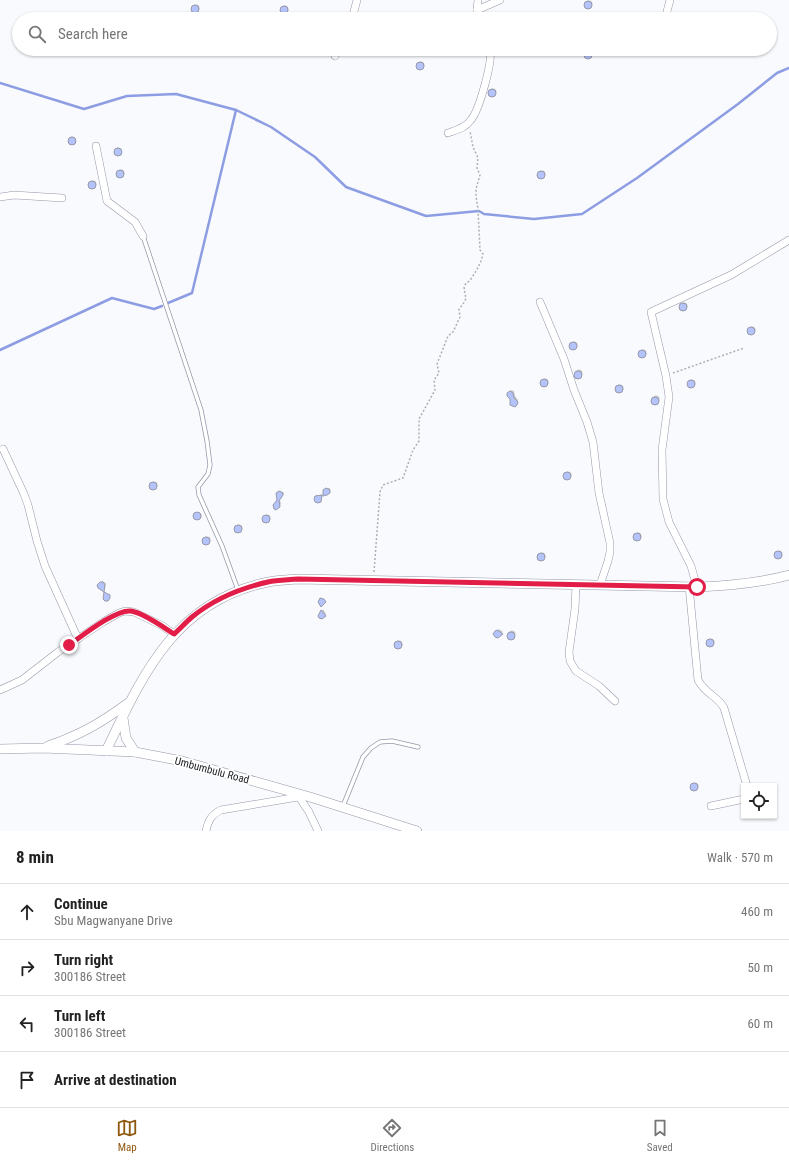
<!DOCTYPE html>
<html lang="en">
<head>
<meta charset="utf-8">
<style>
	:root { --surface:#fff; --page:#f2f2f2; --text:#222; --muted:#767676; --line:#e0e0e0; --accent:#8f580f }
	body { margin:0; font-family:"Roboto Condensed",sans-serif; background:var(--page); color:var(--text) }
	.controls { position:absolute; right:12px; bottom:12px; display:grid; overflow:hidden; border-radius:0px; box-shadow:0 1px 3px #0004 }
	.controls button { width:36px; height:36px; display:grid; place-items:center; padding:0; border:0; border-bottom:1px solid var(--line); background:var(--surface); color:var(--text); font:20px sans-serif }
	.stop { position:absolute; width:12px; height:12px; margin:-9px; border:3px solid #e11d48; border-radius:50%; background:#fff }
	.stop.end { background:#e11d48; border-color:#fff; box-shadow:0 1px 4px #0008 }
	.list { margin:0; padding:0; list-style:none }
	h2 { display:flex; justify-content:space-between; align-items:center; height:52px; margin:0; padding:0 16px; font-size:17px }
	h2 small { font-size:13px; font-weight:400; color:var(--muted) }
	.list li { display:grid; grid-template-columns:26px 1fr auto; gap:12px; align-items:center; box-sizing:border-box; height:56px; padding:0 16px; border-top:1px solid var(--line) }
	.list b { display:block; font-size:15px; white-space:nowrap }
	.list p { margin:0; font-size:13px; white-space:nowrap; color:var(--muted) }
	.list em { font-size:13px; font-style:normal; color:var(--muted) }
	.icon { flex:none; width:22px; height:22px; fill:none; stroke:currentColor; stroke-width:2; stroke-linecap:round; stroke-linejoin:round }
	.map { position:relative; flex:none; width:789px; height:831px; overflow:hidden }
	.search { position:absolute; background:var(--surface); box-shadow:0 1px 3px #0004; left:12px; right:12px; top:12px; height:44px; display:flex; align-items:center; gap:10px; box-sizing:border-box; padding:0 14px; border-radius:22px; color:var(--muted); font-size:15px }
	.sheet { height:276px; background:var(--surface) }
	nav { display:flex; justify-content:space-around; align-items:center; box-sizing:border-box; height:56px; border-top:1px solid var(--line); background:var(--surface); font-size:11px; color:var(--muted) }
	nav a { display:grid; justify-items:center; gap:2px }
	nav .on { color:var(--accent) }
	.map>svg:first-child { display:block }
	.shadow { fill:#0003 }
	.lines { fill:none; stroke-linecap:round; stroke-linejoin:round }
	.stream { stroke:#8d9de3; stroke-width:2.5 }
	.building { fill:#b5c3fd; stroke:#969aaa }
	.service-casing { stroke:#9498a8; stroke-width:5 }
	.minor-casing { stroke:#9498a8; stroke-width:8 }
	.secondary-casing { stroke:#9498a8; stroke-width:10 }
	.path { stroke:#aeafb3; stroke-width:1.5; stroke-dasharray:2 2; stroke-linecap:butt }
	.service { stroke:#fff; stroke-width:3.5 }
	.minor { stroke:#fff; stroke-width:7 }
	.secondary { stroke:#fff; stroke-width:9 }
	.route { stroke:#e11d48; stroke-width:5 }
	.labels { text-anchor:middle; stroke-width:3.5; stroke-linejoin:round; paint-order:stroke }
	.street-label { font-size:11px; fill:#191b21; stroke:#fff }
</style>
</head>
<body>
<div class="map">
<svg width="789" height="831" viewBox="0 0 789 831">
	<rect width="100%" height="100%" fill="#f9fafd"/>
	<g class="shadow">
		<circle cx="589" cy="4" r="3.5"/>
		<circle cx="196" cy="8" r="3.5"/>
		<circle cx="285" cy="9" r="3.5"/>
		<polygon points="435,15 437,17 436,19 430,19 431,17"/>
		<circle cx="589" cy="54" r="3.5"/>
		<circle cx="421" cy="65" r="3.5"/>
		<circle cx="493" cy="92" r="3.5"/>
		<circle cx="72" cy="140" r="3.5"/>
		<circle cx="118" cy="151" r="3.5"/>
		<circle cx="121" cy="173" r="3.5"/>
		<circle cx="542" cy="174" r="3.5"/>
		<circle cx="93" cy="184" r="3.5"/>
		<circle cx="684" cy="306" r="3.5"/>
		<circle cx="752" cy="330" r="3.5"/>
		<circle cx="574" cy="345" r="3.5"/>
		<circle cx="643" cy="353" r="3.5"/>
		<circle cx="579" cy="373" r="3.5"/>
		<circle cx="545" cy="382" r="3.5"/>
		<circle cx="692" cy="383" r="3.5"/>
		<circle cx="620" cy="388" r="3.5"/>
		<polygon points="511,390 514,391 515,396 518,400 518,402 514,406 508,393"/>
		<circle cx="656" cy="399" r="3.5"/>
		<circle cx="568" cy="475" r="3.5"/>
		<circle cx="154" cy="485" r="3.5"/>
		<polygon points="326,488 330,488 330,492 323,495 320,501 316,497 324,494"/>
		<polygon points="281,491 284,493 283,495 279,499 281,503 280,506 278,500 279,492"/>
		<circle cx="198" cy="516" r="3.5"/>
		<circle cx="267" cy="518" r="3.5"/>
		<circle cx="239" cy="528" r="3.5"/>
		<circle cx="638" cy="536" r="3.5"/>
		<circle cx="207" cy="540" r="3.5"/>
		<circle cx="779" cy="554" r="3.5"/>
		<circle cx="542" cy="556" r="3.5"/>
		<polygon points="102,581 106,583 104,591 99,585"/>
		<polygon points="323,609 326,614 325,616 319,616"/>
		<polygon points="499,629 503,632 497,636 494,633"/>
		<circle cx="512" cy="634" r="3.5"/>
		<circle cx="711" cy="642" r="3.5"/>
		<circle cx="399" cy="644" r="3.5"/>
		<circle cx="695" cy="786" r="3.5"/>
	</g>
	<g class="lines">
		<g class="stream">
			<polyline points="0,83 84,109 127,96 176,94 236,110 271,127 315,157 346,187 426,216 479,211 484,214 534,219 582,214 637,178 738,104 777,73 789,68"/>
			<polyline points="168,303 192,293 236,110"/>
			<polyline points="0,350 112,298 154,309 162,306"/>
		</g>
	</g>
	<g class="building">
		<circle cx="588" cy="5" r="4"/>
		<circle cx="195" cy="9" r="4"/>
		<circle cx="284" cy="10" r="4"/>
		<circle cx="588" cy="55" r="4"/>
		<circle cx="420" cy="66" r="4"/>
		<circle cx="492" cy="93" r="4"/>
		<circle cx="72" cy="141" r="4"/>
		<circle cx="118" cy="152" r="4"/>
		<circle cx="120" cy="174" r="4"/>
		<circle cx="541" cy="175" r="4"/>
		<circle cx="92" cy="185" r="4"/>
		<circle cx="683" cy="307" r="4"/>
		<circle cx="751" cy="331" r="4"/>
		<circle cx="573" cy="346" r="4"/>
		<circle cx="642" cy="354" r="4"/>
		<circle cx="578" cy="375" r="4"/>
		<circle cx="544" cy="383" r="4"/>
		<circle cx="691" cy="384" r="4"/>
		<circle cx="619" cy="389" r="4"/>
		<polygon points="510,391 513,393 514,398 518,402 517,405 515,407 510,405 510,399 507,396 507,393"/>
		<circle cx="655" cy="401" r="4"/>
		<circle cx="567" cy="476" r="4"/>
		<circle cx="153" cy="486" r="4"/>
		<polygon points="326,488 330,490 330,493 327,495 323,496 323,490"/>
		<polygon points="279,491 283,493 283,495 279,501 280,507 276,510 274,509 273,505 277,500 276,493"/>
		<polygon points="322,495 321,502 318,503 315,502 314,499 315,496"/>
		<circle cx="197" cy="516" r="4"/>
		<circle cx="266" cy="519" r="4"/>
		<circle cx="238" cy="529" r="4"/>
		<circle cx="637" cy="537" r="4"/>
		<circle cx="206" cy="541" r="4"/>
		<circle cx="778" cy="555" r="4"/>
		<circle cx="541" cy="557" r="4"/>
		<polygon points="100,582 103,582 105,585 104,592 98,588 97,585"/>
		<polygon points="104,592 110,595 110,598 108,601 105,601 103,599"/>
		<polygon points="320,598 324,599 326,602 321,607 318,602"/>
		<polygon points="321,610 326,616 322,619 319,618 318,616"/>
		<polygon points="497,630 503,634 498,638 495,637 493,634 495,631"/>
		<circle cx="511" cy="636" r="4"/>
		<circle cx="710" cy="643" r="4"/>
		<circle cx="398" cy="645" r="4"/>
		<circle cx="694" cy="787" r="4"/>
	</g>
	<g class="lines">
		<defs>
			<g id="service">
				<polyline points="143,236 201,410 207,441 210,465 208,474 198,487 199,495 222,546 238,590"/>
				<polyline points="343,806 363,757 371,748 380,742 392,741 418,747"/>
			</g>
			<g id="minor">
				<polyline points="478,0 477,10 479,19"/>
				<polyline points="477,10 500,0"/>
				<polyline points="352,19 357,0"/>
				<polyline points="665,19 670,0"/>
				<polyline points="335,56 338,49"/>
				<path d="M448,133C456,130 465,128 470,121C479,112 493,61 490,49"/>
				<polyline points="96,146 107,201 135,222 143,236"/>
				<polyline points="0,197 14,195 62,198"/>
				<polyline points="540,302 564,359 574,390 587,422 593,442 599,493 610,543 610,552 608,561 600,585"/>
				<polyline points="3,449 24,494 28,505 37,541 45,566 78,639"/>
				<polyline points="576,585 575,609 569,652 570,661 576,671 599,686 615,701"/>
				<path d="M689,586L698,680C706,695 718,696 724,708L747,786"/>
				<polyline points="697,587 691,566 669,522 663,499 662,450 669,397 666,376 651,312 731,275 789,240"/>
				<polyline points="0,690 22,680 58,652 103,622 119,613 125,611 134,612 161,625 174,634"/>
				<polyline points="299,797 309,812 318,831"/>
				<polyline points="711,806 744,799"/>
				<path d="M206,831C208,821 211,815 221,810L304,796"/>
			</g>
			<g id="secondary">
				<polyline points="123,718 126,738 135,752"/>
				<path d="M48,746C80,735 101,723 128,703"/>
				<polyline points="0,749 43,748 135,752 182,761 310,797 417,831"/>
				<path d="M106,751C143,674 175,601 268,582C278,580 288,580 298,579L697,587C727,586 759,583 789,575"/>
			</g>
		</defs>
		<use href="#service" class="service-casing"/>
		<use href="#minor" class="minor-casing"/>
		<use href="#secondary" class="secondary-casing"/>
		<g class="path">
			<polyline points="673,373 744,348"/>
			<path d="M374,572L380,492L383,485L403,478L413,450L419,441V419L435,390L434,380L439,373L437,364L448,336L453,332L460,317L459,309C469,297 465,300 464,286C466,283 469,282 471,279C476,271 481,264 483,254L480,250L478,209L476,196V189L480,175L477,168L478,158L473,147L470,131"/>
		</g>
		<use href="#service" class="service"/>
		<use href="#minor" class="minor"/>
		<use href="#secondary" class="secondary"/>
	</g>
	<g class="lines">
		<path class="route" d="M69,645C82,636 116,609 131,611C144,613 163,627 174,634C180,629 186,622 192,617C213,600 241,588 268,582C277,580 288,580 298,579L697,587"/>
	</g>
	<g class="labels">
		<g class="street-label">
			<text transform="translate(212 770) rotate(15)" y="4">Umbumbulu Road</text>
		</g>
	</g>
</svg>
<div class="controls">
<button><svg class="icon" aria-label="locate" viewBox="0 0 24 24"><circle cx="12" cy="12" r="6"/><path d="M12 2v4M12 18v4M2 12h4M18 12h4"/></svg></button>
</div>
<div class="stop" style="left:697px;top:587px"></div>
<div class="stop end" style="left:69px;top:645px"></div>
<div class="search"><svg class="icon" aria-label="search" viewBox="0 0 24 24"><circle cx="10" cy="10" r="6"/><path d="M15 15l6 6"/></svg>Search here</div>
</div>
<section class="sheet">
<h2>8 min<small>Walk · 570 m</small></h2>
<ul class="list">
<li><svg class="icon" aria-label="ahead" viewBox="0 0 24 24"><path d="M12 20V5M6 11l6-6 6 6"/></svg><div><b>Continue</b><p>Sbu Magwanyane Drive</p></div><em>460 m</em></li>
<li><svg class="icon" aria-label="right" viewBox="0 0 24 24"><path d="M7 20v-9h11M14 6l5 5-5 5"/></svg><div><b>Turn right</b><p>300186 Street</p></div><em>50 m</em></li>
<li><svg class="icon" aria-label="left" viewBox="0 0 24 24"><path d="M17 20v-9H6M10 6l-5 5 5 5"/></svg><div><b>Turn left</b><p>300186 Street</p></div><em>60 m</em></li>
<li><svg class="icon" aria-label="arrive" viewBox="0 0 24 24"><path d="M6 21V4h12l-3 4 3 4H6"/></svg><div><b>Arrive at destination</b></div></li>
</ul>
</section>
<nav>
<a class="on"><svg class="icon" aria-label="map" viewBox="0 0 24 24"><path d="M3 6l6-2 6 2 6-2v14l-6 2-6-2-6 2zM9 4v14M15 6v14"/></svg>Map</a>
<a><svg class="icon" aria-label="directions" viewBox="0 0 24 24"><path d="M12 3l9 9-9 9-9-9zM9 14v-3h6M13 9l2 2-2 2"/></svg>Directions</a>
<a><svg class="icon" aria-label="saved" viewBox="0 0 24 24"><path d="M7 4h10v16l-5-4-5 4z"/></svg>Saved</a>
</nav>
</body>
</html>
